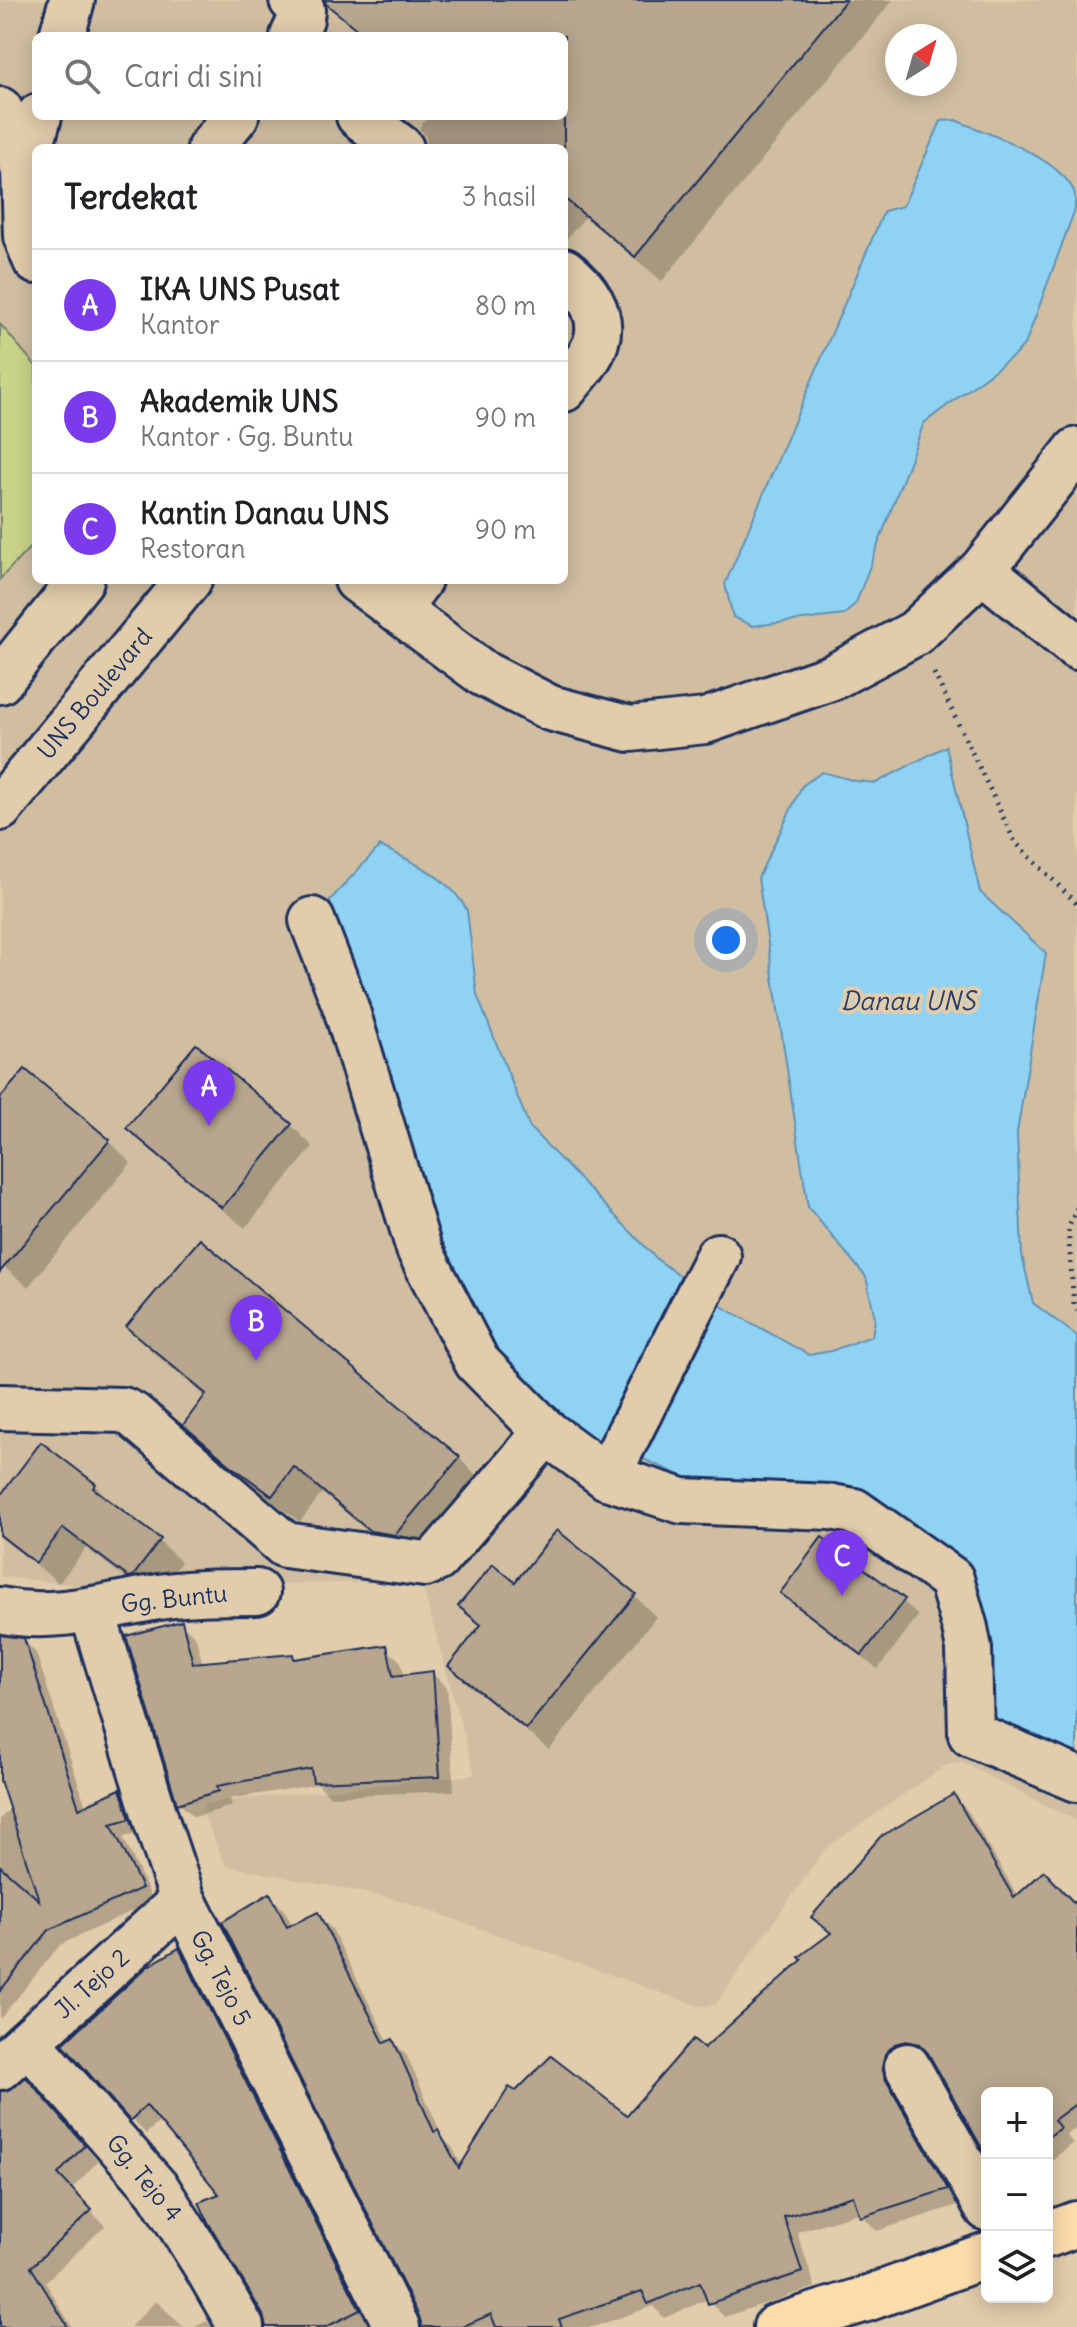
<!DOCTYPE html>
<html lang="id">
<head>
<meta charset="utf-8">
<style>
	:root { --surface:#fff; --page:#f6f6f6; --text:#202124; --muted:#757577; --line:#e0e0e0; --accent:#7c3aed }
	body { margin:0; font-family:Delius,sans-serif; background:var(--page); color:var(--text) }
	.controls { position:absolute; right:24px; bottom:24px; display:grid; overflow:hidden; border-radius:12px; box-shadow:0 4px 20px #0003 }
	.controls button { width:72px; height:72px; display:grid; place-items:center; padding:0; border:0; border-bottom:2px solid var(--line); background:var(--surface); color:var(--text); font:40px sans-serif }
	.compass { position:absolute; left:885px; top:24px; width:72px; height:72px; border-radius:50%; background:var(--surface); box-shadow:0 4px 20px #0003; rotate:37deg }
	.you { position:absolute; left:726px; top:940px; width:28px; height:28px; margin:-20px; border:6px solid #fff; border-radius:50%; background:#1a73e8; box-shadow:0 0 0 12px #1a73e833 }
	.badge { display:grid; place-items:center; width:52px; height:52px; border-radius:50%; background:var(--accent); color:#fff; font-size:26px; font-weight:700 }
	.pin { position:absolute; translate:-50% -66px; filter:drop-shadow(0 2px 4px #0008) }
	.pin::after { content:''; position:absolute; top:42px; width:28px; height:24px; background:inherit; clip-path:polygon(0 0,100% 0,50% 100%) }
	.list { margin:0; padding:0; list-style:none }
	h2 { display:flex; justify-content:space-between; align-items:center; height:104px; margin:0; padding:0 32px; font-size:34px }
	h2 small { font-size:26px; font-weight:400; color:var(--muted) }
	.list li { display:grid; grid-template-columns:52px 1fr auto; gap:24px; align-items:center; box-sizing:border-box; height:112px; padding:0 32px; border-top:2px solid var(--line) }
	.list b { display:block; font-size:30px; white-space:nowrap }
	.list p { margin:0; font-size:26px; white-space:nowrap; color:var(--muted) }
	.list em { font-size:26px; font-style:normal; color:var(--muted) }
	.icon { flex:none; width:44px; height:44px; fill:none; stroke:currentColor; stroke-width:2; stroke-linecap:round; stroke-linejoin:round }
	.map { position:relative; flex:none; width:1077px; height:2327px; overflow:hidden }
	.search { position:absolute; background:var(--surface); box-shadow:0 4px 20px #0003; left:32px; top:32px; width:536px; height:88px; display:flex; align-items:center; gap:20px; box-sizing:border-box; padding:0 28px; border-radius:12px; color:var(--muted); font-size:30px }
	.panel { position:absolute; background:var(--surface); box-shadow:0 4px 20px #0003; left:32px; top:144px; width:536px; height:440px; border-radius:12px }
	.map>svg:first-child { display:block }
	.built { fill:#d1bea1; fill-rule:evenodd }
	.green { fill:#c9d488; stroke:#728273; stroke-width:2 }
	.water { fill:#90d2f1; stroke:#6191b6; stroke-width:2 }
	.shadow { fill:#0003 }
	.building { fill:#b8a68e; stroke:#1b2f5e; stroke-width:2 }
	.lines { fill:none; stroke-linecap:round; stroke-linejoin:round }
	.minor-casing { stroke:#1b2f5e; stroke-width:50 }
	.major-casing { stroke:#1b2f5e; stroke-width:50 }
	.path { stroke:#1b2f5e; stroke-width:5; stroke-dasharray:2 6; stroke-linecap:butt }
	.minor { stroke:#e1ccab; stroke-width:44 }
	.major { stroke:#fbdcab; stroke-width:44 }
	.labels { text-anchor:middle; stroke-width:8; stroke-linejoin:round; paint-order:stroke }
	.street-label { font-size:24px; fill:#1b2f5e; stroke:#e1ccab }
	.water-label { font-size:26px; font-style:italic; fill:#273f6d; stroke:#e1ccab }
</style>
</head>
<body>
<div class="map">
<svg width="1077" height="2327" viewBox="0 0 1077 2327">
	<rect width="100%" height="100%" fill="#e1ccab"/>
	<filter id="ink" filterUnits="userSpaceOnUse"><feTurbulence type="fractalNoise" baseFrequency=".0125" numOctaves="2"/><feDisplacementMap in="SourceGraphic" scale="16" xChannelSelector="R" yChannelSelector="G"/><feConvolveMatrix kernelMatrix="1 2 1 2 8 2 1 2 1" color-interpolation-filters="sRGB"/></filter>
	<g filter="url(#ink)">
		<path class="built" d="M0,0H1077V1821L961,1762L946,1765L825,1849L715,2005L698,2006L400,1900L228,1866L225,1864L202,1812L205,1803L475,1775L421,1581L96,1588L0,1576ZM36,36H564V116H36ZM897,36H945V84H897ZM36,148H564V580H36Z"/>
		<polygon class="green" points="0,324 36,366 36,541 0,579"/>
		<g class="water">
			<path d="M955,120C989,134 1057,156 1074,191C1076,196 1075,203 1075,209L1026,342L1016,354L924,423L856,603L844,615L753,626L733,617L725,584L884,211L903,206L941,121Z"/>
			<path d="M946,746L980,892L1046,953L1017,1133L1022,1255L1033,1303L1077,1336V1756L992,1719L961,1567L698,1483L563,1424L520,1391L462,1303L421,1196L333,921L330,900L380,846C413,862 449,877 467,910L477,995L530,1128L658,1260L723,1307L809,1355L831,1351L872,1336L875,1318L866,1277L808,1207L758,878L802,786L822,772L856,781L876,783Z"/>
		</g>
		<g class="shadow">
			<polygon points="348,0 893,0 662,281 585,217 564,242 564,148 427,148 426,137 419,128 429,116 564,116 564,36 364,36 345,17"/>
			<polygon points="197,1046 291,1125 313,1147 245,1228 150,1150 129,1128"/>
			<polygon points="0,1102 109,1141 131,1163 28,1287 0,1264"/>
			<polygon points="128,1327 459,1458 486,1485 422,1561 399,1558 322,1493 300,1522 259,1491 213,1452 186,1425 206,1397 155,1354"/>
			<polygon points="95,1485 117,1507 159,1541 181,1562 155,1597 152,1598 86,1548 59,1583 0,1537 0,1500"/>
			<polygon points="515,1585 634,1595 656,1617 549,1750 472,1687 450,1665 482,1627 461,1606"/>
			<polygon points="783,1593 903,1601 918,1616 878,1669 798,1608"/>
			<polygon points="181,1623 196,1638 203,1665 292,1656 296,1660 386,1648 401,1662 404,1676 432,1673 447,1687 454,1791 330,1796 318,1784 230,1799 232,1806 194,1817 179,1803"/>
			<polygon points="0,1640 23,1640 36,1653 86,1807 120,1791 133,1804 141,1831 123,1837 153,1901 60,1945 0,2019 0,1819 11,1807 0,1774"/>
			<polygon points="953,1797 968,1811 1018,1897 1077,1908 1077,2128 1066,2135 1073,2143 1047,2164 1047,2093 987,2093 987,2153 933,2057 922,2055 961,2204 877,2231 862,2216 861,2212 797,2232 815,2287 724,2317 708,2299 664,2318 653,2306 593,2327 423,2327 270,1895 284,1910 293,1926 318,1915 332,1929 389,2043 393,2041 407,2056 443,2138 452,2147 462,2166 627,2118 833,1935 814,1917"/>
			<polygon points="179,1950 193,1965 375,2327 268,2327 222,2194 161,2120 146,2134 66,2044"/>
			<polygon points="0,2093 40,2094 98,2161 71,2190 105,2226 45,2282 72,2327 0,2327"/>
			<polygon points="156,2301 171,2315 183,2327 130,2327"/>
			<polygon points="207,2321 213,2327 195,2327"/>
		</g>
		<g class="building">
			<polygon points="325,0 846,0 635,257 564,198 564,36 365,36 326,4"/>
			<polygon points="196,1044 292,1124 222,1208 126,1128"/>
			<polygon points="25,1069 110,1140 0,1272 0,1098"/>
			<polygon points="200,1239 460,1457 395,1535 370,1531 294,1467 272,1496 229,1464 183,1425 206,1394 126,1327"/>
			<polygon points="41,1442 96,1484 93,1488 161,1539 133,1576 128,1577 63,1528 36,1563 0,1535 0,1496"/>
			<polygon points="557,1530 636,1594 526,1729 448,1666 481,1625 458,1606 493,1564 515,1582"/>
			<polygon points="822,1537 905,1599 862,1655 780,1593"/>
			<polygon points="182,1621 193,1663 293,1654 294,1659 387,1645 393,1676 433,1671 440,1777 313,1782 311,1769 217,1786 219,1791 177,1804 126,1636"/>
			<polygon points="0,1635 24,1638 79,1808 120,1789 130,1819 111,1824 142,1888 49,1930 0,1991 0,1866 39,1900 0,1780"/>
			<polygon points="954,1794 1014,1898 1044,1871 1077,1906 1077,2103 1054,2120 1060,2128 1047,2138 1047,2093 987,2093 987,2157 928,2053 919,2044 906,2041 895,2044 885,2054 882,2067 885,2078 948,2189 860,2217 853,2196 784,2217 802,2272 708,2304 700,2282 648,2304 642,2291 559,2319 562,2327 496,2327 491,2314 462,2327 422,2327 419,2316 222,1922 270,1893 287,1927 318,1912 384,2043 393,2039 434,2132 438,2130 459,2168 509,2087 516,2091 551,2056 627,2115 693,2039 704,2048 802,1960 799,1957 831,1933 811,1917 880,1837"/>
			<polygon points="179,1948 360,2310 326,2327 266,2327 263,2315 208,2222 199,2202 219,2194 146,2105 130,2121 63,2044 147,1967"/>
			<polygon points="26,2077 85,2145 58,2174 92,2210 31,2267 68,2327 0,2327 0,2091 6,2091 16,2086"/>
		</g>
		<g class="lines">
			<defs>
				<g id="minor">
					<polyline points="292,0 302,10 301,19 293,36"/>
					<polyline points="62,36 72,0"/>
					<polyline points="0,110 24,170"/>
					<polyline points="359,116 401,148"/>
					<polyline points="210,148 236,116"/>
					<polyline points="36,261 26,236 24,170 39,116"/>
					<path d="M564,271C585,287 605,314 596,342C591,359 575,375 564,389"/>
					<polyline points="982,570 1077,647"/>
					<polyline points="357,580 484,674 550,708 630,729 705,721 833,677 915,633 982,570 1077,450"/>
					<polyline points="396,610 419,580"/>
					<polyline points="0,681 81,580"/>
					<polyline points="0,808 189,580"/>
					<polyline points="312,920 346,1008 419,1249 477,1362 546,1432 607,1477 682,1501 831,1507 854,1511 951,1579 965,1628 969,1649 971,1734 1077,1779"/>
					<polyline points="0,1407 123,1410 133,1415 285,1545 425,1564 437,1559 546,1432"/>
					<polyline points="607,1477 718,1256"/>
					<path d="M0,1610C53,1622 107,1605 159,1597C191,1592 224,1592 257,1592"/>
					<polyline points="92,1610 158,1826 183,1900 397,2327"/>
					<polyline points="28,2042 158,2190 206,2266 241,2327"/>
					<polyline points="907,2066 987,2208"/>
					<polyline points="0,2067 183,1900"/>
				</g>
				<g id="major">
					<polyline points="1047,2235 1077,2224"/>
					<polyline points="776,2327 866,2299 987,2255"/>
				</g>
			</defs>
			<use href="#minor" class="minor-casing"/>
			<use href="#major" class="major-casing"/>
			<g class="path">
				<polyline points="934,673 1015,842 1077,904"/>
				<polyline points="1077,1208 1068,1229 1074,1306 1077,1310"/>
			</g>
			<use href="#minor" class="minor"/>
			<use href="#major" class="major"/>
		</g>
	</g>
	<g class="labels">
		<g class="street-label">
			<text transform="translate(95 694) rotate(-50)" y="8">UNS Boulevard</text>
			<text transform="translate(174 1599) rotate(-6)" y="8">Gg. Buntu</text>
			<text transform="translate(221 1978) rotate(63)" y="8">Gg. Tejo 5</text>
			<text transform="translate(92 1984) rotate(-42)" y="8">Jl. Tejo 2</text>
			<text transform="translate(144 2178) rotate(51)" y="8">Gg. Tejo 4</text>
		</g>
		<g class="water-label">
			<text x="908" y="1010">Danau UNS</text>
		</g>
	</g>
</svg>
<div class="controls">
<button>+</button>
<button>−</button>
<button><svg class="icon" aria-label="layers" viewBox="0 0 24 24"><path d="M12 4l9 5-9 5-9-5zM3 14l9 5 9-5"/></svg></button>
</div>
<svg class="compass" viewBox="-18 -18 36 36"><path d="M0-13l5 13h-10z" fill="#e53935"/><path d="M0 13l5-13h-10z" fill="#757577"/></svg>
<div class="you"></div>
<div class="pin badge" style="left:209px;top:1126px">A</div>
<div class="pin badge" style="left:256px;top:1361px">B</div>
<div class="pin badge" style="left:842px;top:1596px">C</div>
<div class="search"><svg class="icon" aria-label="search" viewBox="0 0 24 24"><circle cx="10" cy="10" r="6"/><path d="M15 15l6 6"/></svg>Cari di sini</div>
<section class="panel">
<h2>Terdekat<small>3 hasil</small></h2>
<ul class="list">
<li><span class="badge">A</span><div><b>IKA UNS Pusat</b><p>Kantor</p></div><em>80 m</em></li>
<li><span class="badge">B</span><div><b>Akademik UNS</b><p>Kantor · Gg. Buntu</p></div><em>90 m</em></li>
<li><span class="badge">C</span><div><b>Kantin Danau UNS</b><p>Restoran</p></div><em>90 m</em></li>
</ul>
</section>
</div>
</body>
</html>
